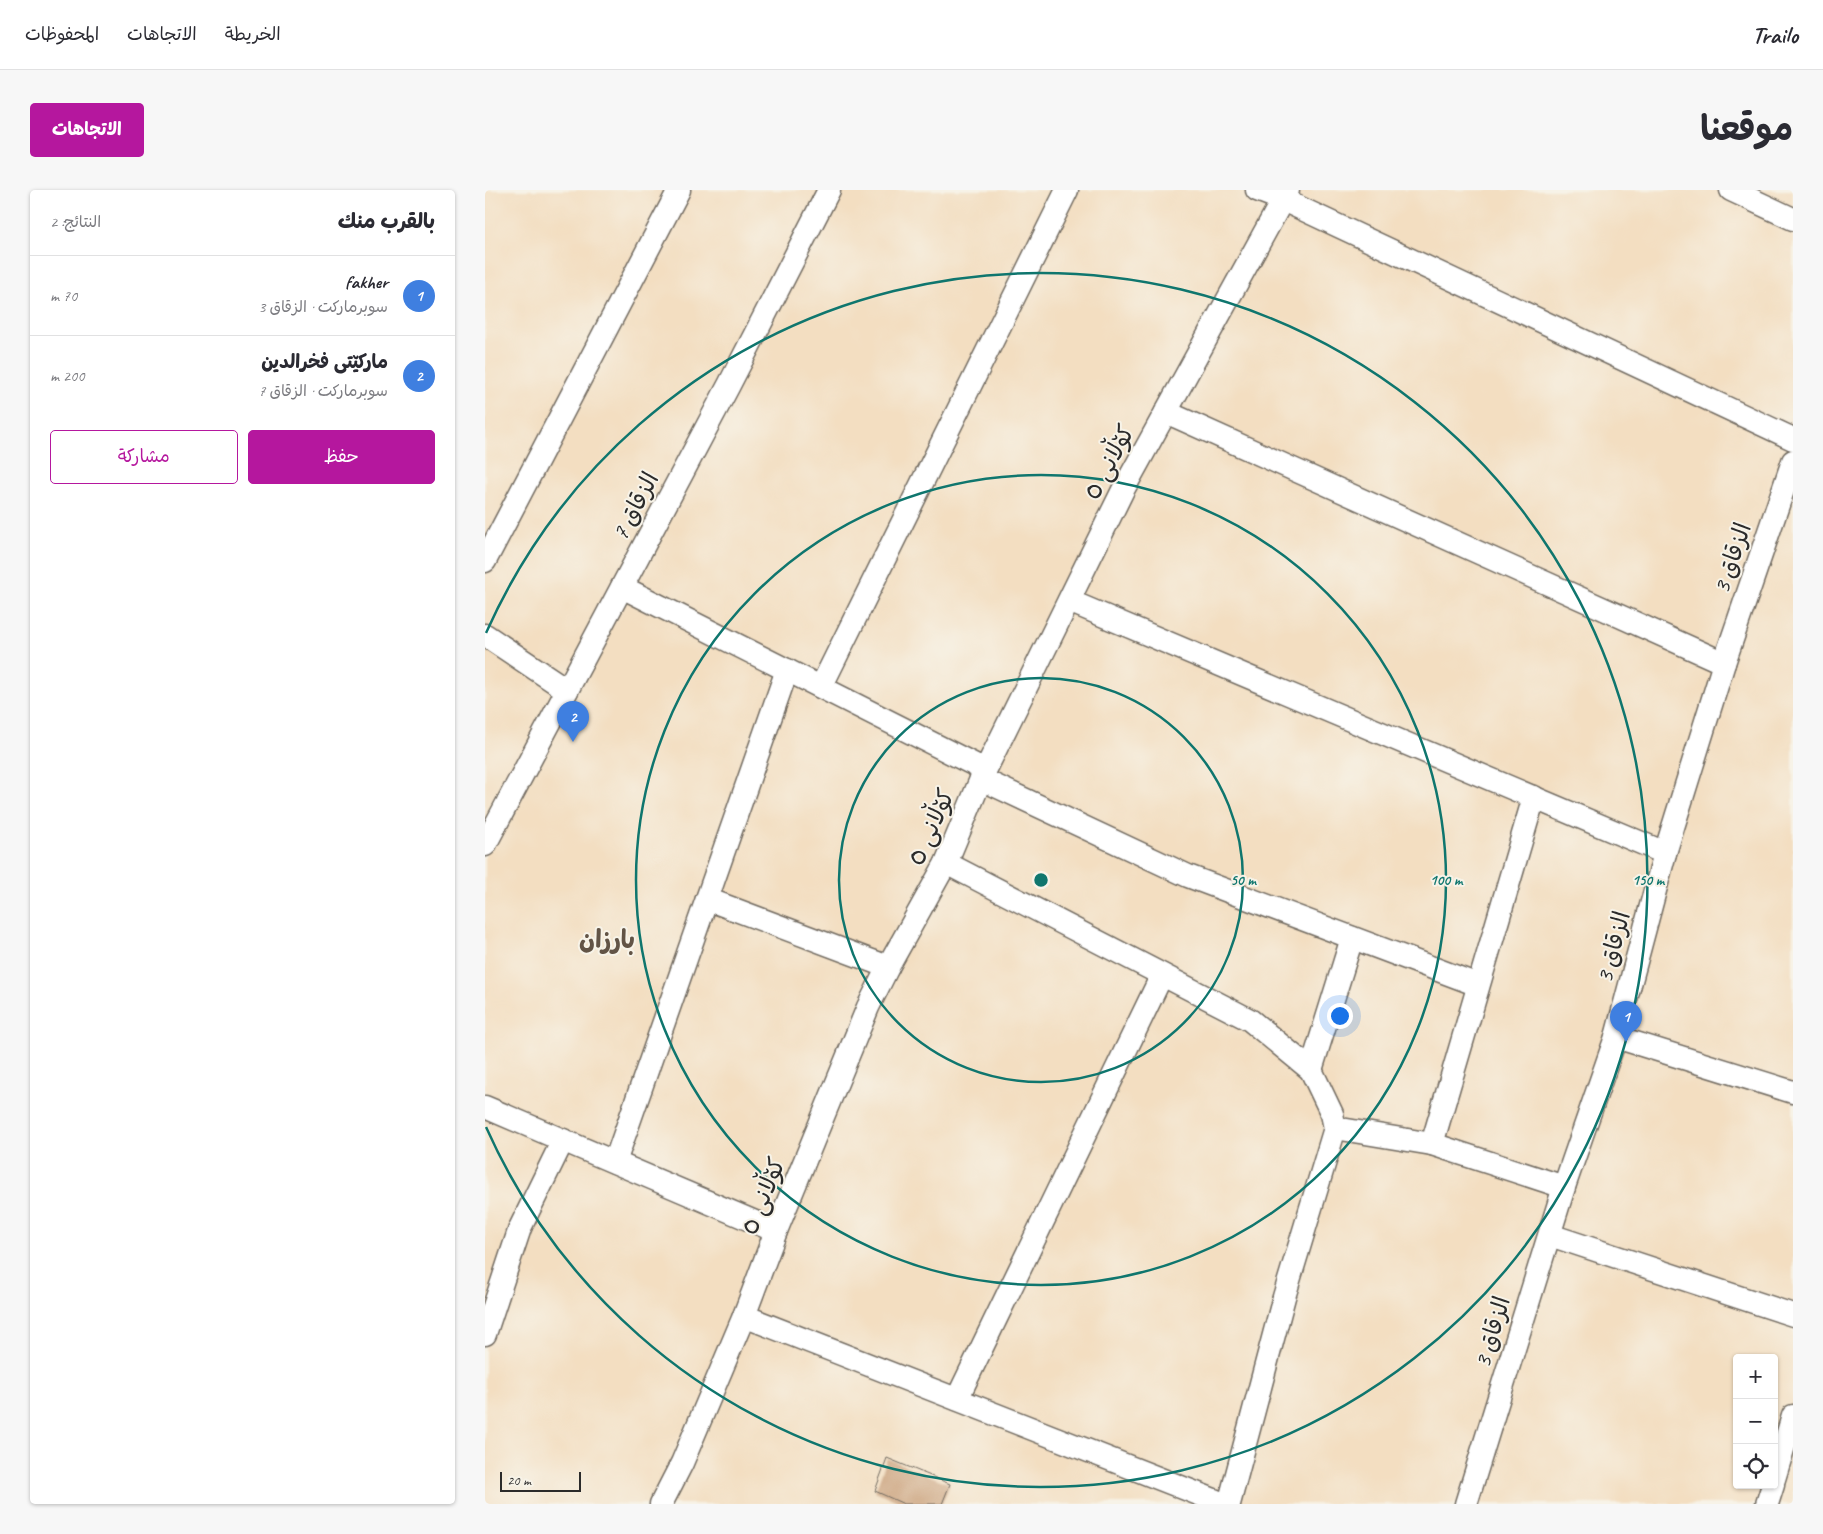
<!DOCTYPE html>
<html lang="ar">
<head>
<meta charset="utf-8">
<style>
	:root { --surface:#fff; --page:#f7f7f7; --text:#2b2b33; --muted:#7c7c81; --line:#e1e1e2; --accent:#b5179e }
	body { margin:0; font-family:Caveat,"Playpen Sans Arabic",sans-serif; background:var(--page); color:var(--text); direction:rtl }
	.controls { position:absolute; right:15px; bottom:15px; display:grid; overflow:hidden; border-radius:5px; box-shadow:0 1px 4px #0004 }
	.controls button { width:45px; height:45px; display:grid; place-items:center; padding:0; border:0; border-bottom:1px solid var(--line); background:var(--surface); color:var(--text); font:25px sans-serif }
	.scale { position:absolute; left:15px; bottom:12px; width:81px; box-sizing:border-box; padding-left:5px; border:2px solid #2b2b2b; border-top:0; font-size:14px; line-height:18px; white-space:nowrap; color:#2b2b2b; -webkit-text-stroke:4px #f7f3e8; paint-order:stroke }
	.you { position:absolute; left:854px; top:825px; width:18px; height:18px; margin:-12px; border:4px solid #fff; border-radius:50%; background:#1a73e8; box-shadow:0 0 0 8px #1a73e833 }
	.badge { display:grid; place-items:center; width:32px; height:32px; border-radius:50%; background:var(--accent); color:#fff; font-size:16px; font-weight:700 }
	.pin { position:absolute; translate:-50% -41px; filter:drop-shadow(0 1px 2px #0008) }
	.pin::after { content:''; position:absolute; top:26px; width:18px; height:15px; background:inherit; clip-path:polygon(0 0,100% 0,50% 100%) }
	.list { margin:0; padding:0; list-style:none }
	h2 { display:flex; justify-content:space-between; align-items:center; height:65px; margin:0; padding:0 20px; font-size:21px }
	h2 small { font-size:16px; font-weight:400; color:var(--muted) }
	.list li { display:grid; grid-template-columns:32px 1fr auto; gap:15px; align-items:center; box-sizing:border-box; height:80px; padding:0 20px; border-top:1px solid var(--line) }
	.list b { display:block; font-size:19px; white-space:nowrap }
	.list p { margin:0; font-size:16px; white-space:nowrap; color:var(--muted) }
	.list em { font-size:16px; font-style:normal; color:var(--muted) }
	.actions { display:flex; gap:10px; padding:15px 20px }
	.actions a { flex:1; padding:11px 0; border:1px solid var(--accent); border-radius:5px; text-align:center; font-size:18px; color:var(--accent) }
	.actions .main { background:var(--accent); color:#fff }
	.icon { flex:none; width:28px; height:28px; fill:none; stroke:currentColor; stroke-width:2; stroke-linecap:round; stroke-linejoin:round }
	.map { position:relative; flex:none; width:1308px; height:1314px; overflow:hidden; direction:ltr; border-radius:5px }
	header { display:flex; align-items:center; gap:30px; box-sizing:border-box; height:70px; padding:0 25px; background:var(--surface); border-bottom:1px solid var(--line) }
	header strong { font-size:24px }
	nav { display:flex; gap:28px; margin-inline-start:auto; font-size:18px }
	.intro { display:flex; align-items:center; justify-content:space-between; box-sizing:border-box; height:120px; padding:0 30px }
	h1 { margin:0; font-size:35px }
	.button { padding:12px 22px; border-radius:5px; background:var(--accent); color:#fff; font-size:18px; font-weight:700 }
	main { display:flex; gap:30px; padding:0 30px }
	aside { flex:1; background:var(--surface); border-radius:5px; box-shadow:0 1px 4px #0004 }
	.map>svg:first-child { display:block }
	.building { fill:#c99f78 }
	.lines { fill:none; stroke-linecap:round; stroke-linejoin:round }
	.street-casing { stroke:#716a60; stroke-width:25 }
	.street { stroke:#fff; stroke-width:22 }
	.ring { fill:none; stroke:#0f766e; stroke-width:2.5 }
	.labels { text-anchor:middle; stroke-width:4; stroke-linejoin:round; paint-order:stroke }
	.street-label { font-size:24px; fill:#2b2b2b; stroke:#f7f3e8 }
	.neighbourhood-label { font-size:25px; font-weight:bold; fill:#625446; stroke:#f7f3e8 }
	.centre { fill:#0f766e; stroke:#f7f3e8; stroke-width:2.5 }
	.ring-label { font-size:15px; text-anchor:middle; font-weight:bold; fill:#0f766e; stroke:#f7f3e8; stroke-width:4; stroke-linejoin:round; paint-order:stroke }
</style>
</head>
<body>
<header>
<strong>Trailo</strong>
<nav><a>الخريطة</a><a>الاتجاهات</a><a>المحفوظات</a></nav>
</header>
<div class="intro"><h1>موقعنا</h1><a class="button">الاتجاهات</a></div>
<main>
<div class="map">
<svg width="1308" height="1314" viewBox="0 0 1308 1314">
	<rect width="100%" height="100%" fill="#f7f3e8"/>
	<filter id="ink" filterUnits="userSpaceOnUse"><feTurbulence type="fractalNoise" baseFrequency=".02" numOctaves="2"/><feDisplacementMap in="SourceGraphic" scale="10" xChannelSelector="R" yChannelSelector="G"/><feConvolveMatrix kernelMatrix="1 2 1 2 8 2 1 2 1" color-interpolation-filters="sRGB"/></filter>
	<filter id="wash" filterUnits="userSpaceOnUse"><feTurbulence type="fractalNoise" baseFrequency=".0096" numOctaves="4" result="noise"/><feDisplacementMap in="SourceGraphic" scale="20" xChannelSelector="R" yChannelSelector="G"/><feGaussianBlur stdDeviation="1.12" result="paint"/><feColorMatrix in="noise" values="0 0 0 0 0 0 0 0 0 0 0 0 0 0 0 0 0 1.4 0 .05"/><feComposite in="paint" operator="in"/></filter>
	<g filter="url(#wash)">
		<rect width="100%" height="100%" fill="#f3dec1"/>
		<g id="blocks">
			<polygon class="building" points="402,1268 465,1294 457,1314 419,1314 390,1301"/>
		</g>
	</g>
	<g filter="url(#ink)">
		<use href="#blocks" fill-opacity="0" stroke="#716a60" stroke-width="1"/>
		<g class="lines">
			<defs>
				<g id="street">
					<polyline points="772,0 798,10 1308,249"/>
					<polyline points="1246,0 1308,29"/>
					<polyline points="681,222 1239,473"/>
					<polyline points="0,371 194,0"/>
					<polyline points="137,397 500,580"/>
					<polyline points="584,411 1180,663"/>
					<polyline points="0,445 82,500"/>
					<polyline points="336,497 582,0"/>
					<polyline points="496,589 703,686 993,795"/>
					<polyline points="0,655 244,195 344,0"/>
					<polyline points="461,673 765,830 826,880 847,924 850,938 799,1107 744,1314"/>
					<polyline points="222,709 403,777"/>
					<polyline points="1131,847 1308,902"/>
					<polyline points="826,880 867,748"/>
					<polyline points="0,917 291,1041"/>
					<polyline points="850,938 947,954 1079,997"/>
					<polyline points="947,954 1049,607"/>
					<polyline points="130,972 302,480"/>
					<polyline points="1065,1045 1308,1125"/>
					<polyline points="259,1126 739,1314"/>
					<polyline points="0,1144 35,1038 78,950"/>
					<polyline points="472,1209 677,785"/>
					<polyline points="1289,1289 1308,1226"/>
					<polyline points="176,1314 197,1273 259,1126 291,1041 383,817 403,777 461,673 496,589 638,300 803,0"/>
					<polyline points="981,1314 1079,997 1131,847 1180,663 1239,473 1308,271"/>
					<polyline points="1282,1314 1288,1295"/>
				</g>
			</defs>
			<use href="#street" class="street-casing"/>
			<use href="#street" class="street"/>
		</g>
	</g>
	<g class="ring">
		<circle cx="556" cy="690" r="202"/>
		<circle cx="556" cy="690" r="405"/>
		<path d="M1 443A607 607 0 1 1 1 937"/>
	</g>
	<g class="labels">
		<g class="street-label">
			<text transform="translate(624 272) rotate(-62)" y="8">کۆڵانی ٥</text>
			<text transform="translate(150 316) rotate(-62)" y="8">الزقاق 7</text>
			<text transform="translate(1247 368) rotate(-71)" y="8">الزقاق 3</text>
			<text transform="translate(446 637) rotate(-66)" y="8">کۆڵانی ٥</text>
			<text transform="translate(1128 757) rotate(-75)" y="8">الزقاق 3</text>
			<text transform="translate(278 1006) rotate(-68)" y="8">کۆڵانی ٥</text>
			<text transform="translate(1007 1142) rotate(-73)" y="8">الزقاق 3</text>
		</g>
		<g class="neighbourhood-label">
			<text x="122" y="758">بارزان</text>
		</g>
	</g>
	<circle cx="556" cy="690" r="8" class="centre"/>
	<g class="ring-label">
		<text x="758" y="695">50 m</text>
		<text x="961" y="695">100 m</text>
		<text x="1163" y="695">150 m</text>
	</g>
</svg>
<div class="controls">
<button>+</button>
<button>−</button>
<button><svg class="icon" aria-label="locate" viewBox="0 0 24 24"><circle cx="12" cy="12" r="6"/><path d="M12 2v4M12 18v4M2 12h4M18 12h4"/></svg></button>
</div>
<div class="scale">20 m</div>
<div class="you"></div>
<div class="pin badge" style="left:1141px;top:852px;background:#3f7fe0">1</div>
<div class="pin badge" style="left:88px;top:552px;background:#3f7fe0">2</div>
</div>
<aside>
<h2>بالقرب منك<small>النتائج: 2</small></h2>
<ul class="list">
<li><span class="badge" style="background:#3f7fe0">1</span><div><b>fakher</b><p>سوبرماركت · الزقاق 3</p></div><em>70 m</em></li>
<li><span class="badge" style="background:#3f7fe0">2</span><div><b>مارکێتی فخرالدین</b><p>سوبرماركت · الزقاق 7</p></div><em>200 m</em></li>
</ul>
<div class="actions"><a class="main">حفظ</a><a>مشاركة</a></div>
</aside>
</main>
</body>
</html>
